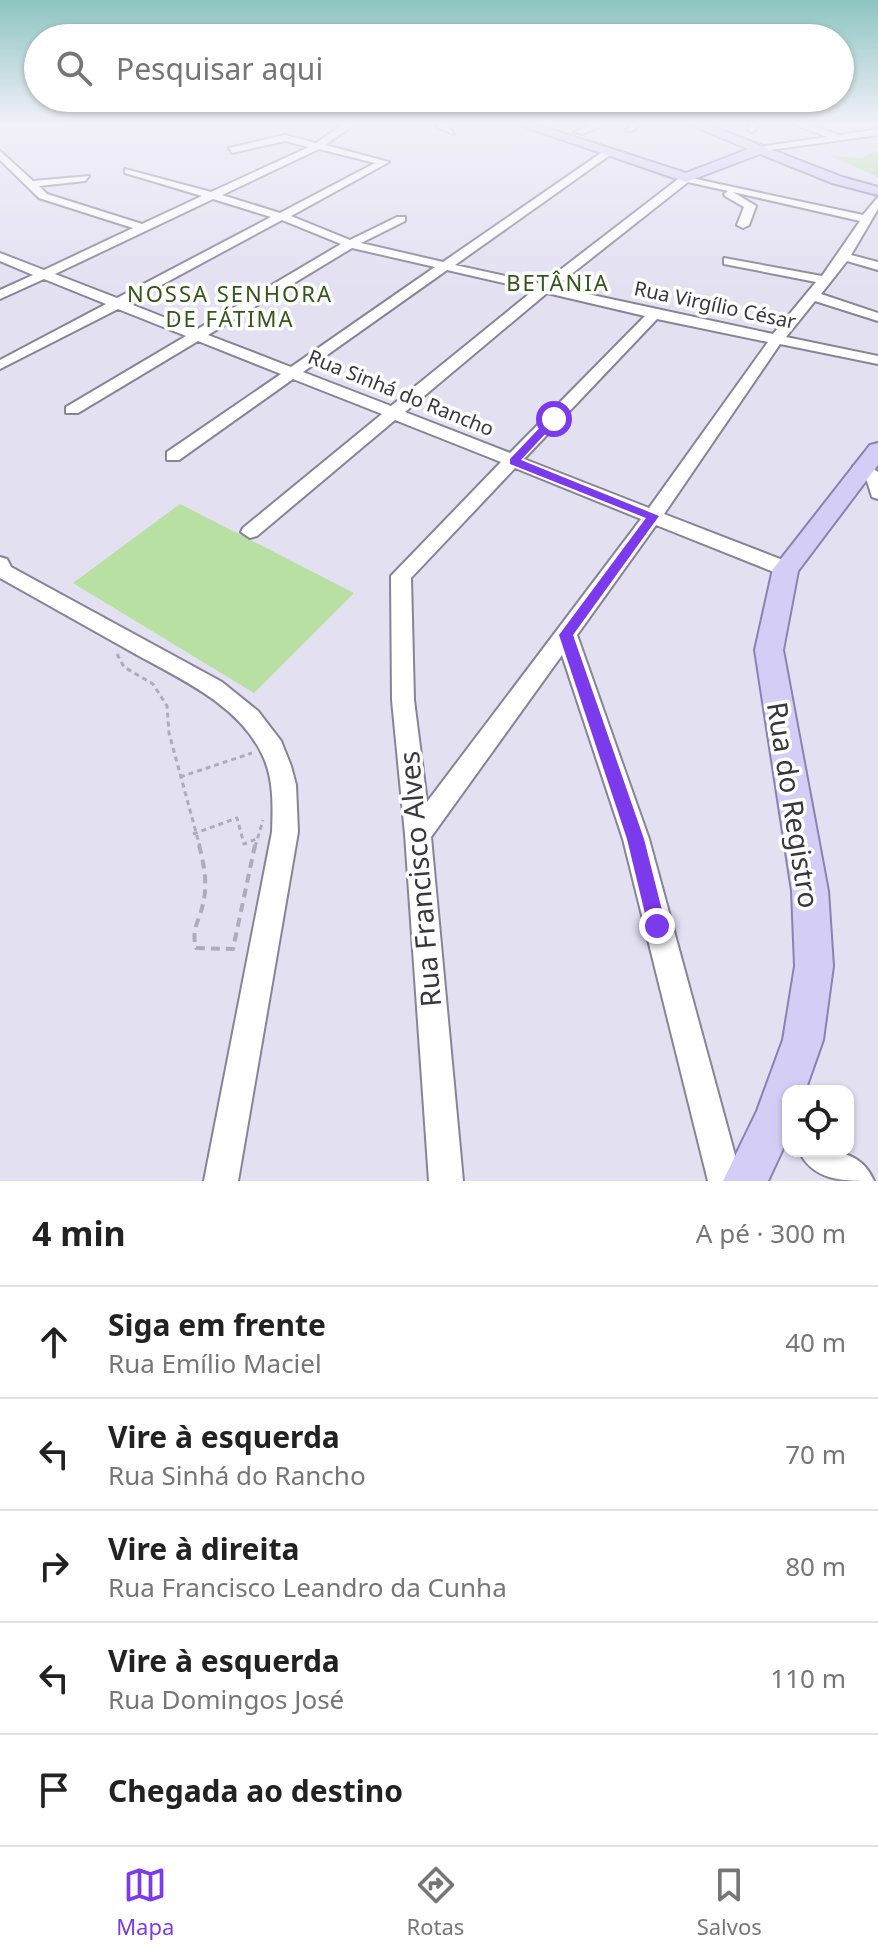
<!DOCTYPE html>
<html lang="pt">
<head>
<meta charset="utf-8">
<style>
	:root { --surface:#fff; --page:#f2f2f2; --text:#222; --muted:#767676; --line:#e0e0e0; --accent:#7c3aed }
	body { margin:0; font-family:"Noto Sans",sans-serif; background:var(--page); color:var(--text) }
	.controls { position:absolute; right:24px; bottom:24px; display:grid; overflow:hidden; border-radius:16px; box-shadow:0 2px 6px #0004 }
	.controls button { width:72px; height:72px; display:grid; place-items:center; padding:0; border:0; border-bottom:2px solid var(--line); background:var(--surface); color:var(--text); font:40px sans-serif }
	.stop { position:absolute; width:24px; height:24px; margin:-18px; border:6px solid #7c3aed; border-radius:50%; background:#fff }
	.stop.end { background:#7c3aed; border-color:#fff; box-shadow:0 2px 8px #0008 }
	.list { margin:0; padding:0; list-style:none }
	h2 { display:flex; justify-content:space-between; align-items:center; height:104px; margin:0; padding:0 32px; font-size:34px }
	h2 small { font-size:26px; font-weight:400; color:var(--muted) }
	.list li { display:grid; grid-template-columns:52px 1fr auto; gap:24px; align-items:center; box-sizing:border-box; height:112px; padding:0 32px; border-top:2px solid var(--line) }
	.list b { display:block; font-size:30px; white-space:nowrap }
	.list p { margin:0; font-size:26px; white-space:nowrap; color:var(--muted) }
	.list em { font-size:26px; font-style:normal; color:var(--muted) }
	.icon { flex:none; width:44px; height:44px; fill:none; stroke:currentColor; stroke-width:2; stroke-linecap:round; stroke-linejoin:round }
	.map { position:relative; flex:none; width:878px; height:1181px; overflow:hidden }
	.search { position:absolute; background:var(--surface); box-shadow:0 2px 6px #0004; left:24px; right:24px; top:24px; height:88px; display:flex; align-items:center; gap:20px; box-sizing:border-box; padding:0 28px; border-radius:44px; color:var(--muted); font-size:30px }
	.sheet { height:664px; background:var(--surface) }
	nav { display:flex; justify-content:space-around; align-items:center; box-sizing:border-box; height:112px; border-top:2px solid var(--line); background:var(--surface); font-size:22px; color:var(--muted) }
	nav a { display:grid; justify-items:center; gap:4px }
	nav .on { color:var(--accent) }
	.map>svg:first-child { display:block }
	.green { fill:#b8e0a2 }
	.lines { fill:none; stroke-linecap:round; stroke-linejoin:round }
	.minor-casing { stroke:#878495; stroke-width:4 }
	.major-casing { stroke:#8b82b1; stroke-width:4 }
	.path-far1 { stroke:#aeacba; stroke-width:3; stroke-dasharray:5 4; stroke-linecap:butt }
	.path { stroke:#aeacba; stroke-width:4; stroke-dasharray:9 6; stroke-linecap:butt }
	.minor { fill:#fff; fill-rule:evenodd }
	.major { fill:#d4cdf5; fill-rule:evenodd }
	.route { fill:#7c3aed }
	.labels { text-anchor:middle; stroke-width:7; stroke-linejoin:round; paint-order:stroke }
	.far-street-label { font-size:20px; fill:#38373e; stroke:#fff }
	.far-neighbourhood-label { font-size:22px; letter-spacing:2px; fill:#325617; stroke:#fff }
	.near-street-label { font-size:28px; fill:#38373e; stroke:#fff }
</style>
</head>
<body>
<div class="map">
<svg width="878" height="1181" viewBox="0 0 878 1181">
	<rect width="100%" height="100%" fill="#e3e0f2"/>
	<g class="green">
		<polygon points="878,150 878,177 831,156 861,158"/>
		<polygon points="180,504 354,593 254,693 73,583"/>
	</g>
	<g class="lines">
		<defs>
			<g id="minor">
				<path d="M345,123H356L325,145L389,162L291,216L350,240L397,217H405V221L361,243L443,262L604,151H610V155L455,265L542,284L682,176L863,215L878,197V209L851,255L878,262V270L847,261L821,294L878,313V321L815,301L786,337L878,356V364L780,344L664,514L793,564L796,569L793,574H779L656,525L577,635L649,839L742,1181H708L623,839L562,655L431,837L463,1181H429L405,834L392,700L391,576L501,462L395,420L257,536L250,538L241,532L243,528L382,414L293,379L179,460H167V452L281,374L198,341L78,413H66V407L186,336L118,309L0,369V360L106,304L44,279L0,299V290L33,275L0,261V253L44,270L133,228L39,198L0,160V151L33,181L89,176L85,181L39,186L47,194L142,224L202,196L125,173V169L211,192L309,147L285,141L232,153L229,148L285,135L316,143ZM319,149L375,163L280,213L222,195ZM688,182L728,191L724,194L725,196L744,207L737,225L743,228L749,225L756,206L733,192L860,221L822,276L724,258V264L816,282L773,334L555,287ZM213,199L271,217L117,298L55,274ZM282,220L341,244L196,330L128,303ZM352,248L435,267L291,367L208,335ZM447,270L534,290L391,406L303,372ZM547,293L645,316L510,453L405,412ZM657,319L768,342L649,508L524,459ZM515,468L641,519L427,802L414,700L411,578Z"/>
				<polygon points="446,123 459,123 449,128 454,134 436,127"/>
				<polygon points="595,123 608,123 582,134 574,132"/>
				<polygon points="632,123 643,123 632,131 626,131"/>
				<polygon points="752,123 762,123 752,132 747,129"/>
				<polygon points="791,123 803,123 839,135 878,129 878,135 755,152 758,147 827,137"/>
				<polygon points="862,461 878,472 878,499 872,497 867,481 853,466"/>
				<path d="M0,557L7,559L11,567L222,682L258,711L281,741L291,766L296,785L298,832L238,1181H204L272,832C273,806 274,778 262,754C237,701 171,675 123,647C82,624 41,601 0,578Z"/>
				<path d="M799,1151C830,1151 860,1148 874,1181C843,1181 813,1181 799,1151Z"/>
			</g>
			<g id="major">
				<polygon points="514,123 531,123 686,173 748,149 687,123 703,123 842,177 878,187 878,195 832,183 760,154 686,182"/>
				<polygon points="878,443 878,465 798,571 783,650 828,891 833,966 823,1040 805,1091 788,1091 788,1138 768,1181 723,1181 757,1111 783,1040 795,966 792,891 755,650 773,569 870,445"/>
			</g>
		</defs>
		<use href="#minor" class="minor-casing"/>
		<use href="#major" class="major-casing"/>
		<g class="path-far1">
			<polyline points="117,654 124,667 153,684 167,706 169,733 200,847"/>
			<polyline points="180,777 252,753"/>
			<polyline points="193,834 237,818 244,844 256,839"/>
			<polyline points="255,847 263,820"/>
		</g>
		<path class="path" d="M199,845C204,865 208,883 203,904C199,922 191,929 196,948L233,949L255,845"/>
		<use href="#minor" class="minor"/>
		<use href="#major" class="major"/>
	</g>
	<linearGradient id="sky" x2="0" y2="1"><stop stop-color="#8dc4c1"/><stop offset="0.43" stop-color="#f2f1f9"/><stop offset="1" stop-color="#f2f1f9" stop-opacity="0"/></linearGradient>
	<rect width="878" height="288" fill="url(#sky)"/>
	<polygon class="route" points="550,417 559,419 521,460 659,516 573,635 644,839 666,926 657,935 648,926 627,839 559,635 646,518 510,464 510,459"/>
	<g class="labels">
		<g class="far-street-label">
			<text transform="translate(715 305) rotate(12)" y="7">Rua Virgílio César</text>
			<text transform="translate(401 393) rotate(22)" y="7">Rua Sinhá do Rancho</text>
		</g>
		<g class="far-neighbourhood-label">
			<text x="558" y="291">BETÂNIA</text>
			<text x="230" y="302">NOSSA SENHORA<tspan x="230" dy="25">DE FÁTIMA</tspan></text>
		</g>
		<g class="near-street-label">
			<text transform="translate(793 805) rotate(81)" y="10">Rua do Registro</text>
			<text transform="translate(420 879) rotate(-95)" y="10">Rua Francisco Alves</text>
		</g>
	</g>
</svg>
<div class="controls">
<button><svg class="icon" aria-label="locate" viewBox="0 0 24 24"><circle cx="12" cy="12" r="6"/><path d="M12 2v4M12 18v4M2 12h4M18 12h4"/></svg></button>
</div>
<div class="stop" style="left:554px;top:419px"></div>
<div class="stop end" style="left:657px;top:926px"></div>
<div class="search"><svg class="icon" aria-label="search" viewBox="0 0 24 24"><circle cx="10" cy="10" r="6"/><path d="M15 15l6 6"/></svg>Pesquisar aqui</div>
</div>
<section class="sheet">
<h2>4 min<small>A pé · 300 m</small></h2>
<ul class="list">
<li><svg class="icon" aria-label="ahead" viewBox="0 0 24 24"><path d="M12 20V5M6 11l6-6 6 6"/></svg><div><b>Siga em frente</b><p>Rua Emílio Maciel</p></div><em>40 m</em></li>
<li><svg class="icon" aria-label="left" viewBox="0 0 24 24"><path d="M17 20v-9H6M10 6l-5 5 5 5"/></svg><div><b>Vire à esquerda</b><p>Rua Sinhá do Rancho</p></div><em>70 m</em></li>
<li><svg class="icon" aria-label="right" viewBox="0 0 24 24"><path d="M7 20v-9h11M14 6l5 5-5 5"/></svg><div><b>Vire à direita</b><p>Rua Francisco Leandro da Cunha</p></div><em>80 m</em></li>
<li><svg class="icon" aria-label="left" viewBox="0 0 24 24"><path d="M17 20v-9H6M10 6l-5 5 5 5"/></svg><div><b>Vire à esquerda</b><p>Rua Domingos José</p></div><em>110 m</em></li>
<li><svg class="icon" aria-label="arrive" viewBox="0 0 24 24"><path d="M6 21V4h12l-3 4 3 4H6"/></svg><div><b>Chegada ao destino</b></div></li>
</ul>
</section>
<nav>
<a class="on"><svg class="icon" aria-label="map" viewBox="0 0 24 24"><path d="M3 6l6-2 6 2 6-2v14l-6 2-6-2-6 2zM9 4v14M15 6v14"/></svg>Mapa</a>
<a><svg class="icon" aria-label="directions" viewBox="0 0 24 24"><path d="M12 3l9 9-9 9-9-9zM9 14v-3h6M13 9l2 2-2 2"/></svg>Rotas</a>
<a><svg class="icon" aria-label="saved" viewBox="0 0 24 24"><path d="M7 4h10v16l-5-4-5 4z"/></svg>Salvos</a>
</nav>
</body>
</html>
